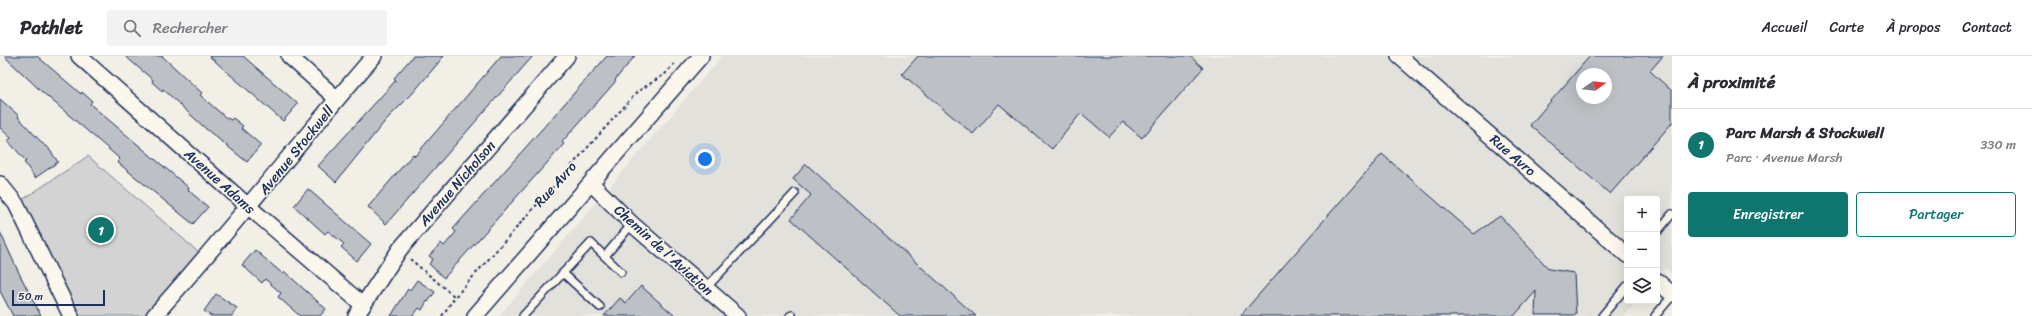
<!DOCTYPE html>
<html lang="fr">
<head>
<meta charset="utf-8">
<style>
	:root { --surface:#fff; --page:#f2f2f3; --text:#2b2b33; --muted:#7c7c81; --line:#e1e1e2; --accent:#0f766e }
	body { margin:0; font-family:Sriracha,sans-serif; background:var(--page); color:var(--text) }
	.controls { position:absolute; right:12px; bottom:12px; display:grid; overflow:hidden; border-radius:4px; box-shadow:0 4px 16px #0002 }
	.controls button { width:36px; height:36px; display:grid; place-items:center; padding:0; border:0; border-bottom:1px solid var(--line); background:var(--surface); color:var(--text); font:20px sans-serif }
	.compass { position:absolute; left:1576px; top:12px; width:36px; height:36px; border-radius:50%; background:var(--surface); box-shadow:0 4px 16px #0002; rotate:76deg }
	.scale { position:absolute; left:12px; bottom:10px; width:93px; box-sizing:border-box; padding-left:4px; border:2px solid #1b2f5e; border-top:0; font-size:11px; line-height:14px; white-space:nowrap; color:#1b2f5e; -webkit-text-stroke:3px #fbf7ec; paint-order:stroke }
	.you { position:absolute; left:705px; top:103px; width:14px; height:14px; margin:-10px; border:3px solid #fff; border-radius:50%; background:#1a73e8; box-shadow:0 0 0 6px #1a73e833 }
	.badge { display:grid; place-items:center; width:26px; height:26px; border-radius:50%; background:var(--accent); color:#fff; font-size:13px; font-weight:700 }
	.pin { position:absolute; translate:-50% -50%; border:2px solid #fff; box-shadow:0 1px 4px #0006 }
	.list { margin:0; padding:0; list-style:none }
	h2 { display:flex; justify-content:space-between; align-items:center; height:52px; margin:0; padding:0 16px; font-size:17px }
	h2 small { font-size:13px; font-weight:400; color:var(--muted) }
	.list li { display:grid; grid-template-columns:26px 1fr auto; gap:12px; align-items:center; box-sizing:border-box; height:72px; padding:0 16px; border-top:1px solid var(--line) }
	.list b { display:block; font-size:15px; white-space:nowrap }
	.list p { margin:0; font-size:13px; white-space:nowrap; color:var(--muted) }
	.list em { font-size:13px; font-style:normal; color:var(--muted) }
	.actions { display:flex; gap:8px; padding:12px 16px }
	.actions a { flex:1; padding:9px 0; border:1px solid var(--accent); border-radius:4px; text-align:center; font-size:14px; color:var(--accent) }
	.actions .main { background:var(--accent); color:#fff }
	.icon { flex:none; width:22px; height:22px; fill:none; stroke:currentColor; stroke-width:2; stroke-linecap:round; stroke-linejoin:round }
	.map { position:relative; flex:none; width:1672px; height:260px; overflow:hidden }
	header { display:flex; align-items:center; gap:24px; box-sizing:border-box; height:56px; padding:0 20px; background:var(--surface); border-bottom:1px solid var(--line) }
	header strong { font-size:19px }
	nav { display:flex; gap:22px; margin-inline-start:auto; font-size:14px }
	.search { width:280px; height:36px; background:var(--page); display:flex; align-items:center; gap:10px; box-sizing:border-box; padding:0 14px; border-radius:4px; color:var(--muted); font-size:15px }
	main { display:flex }
	aside { flex:1; background:var(--surface) }
	.map>svg:first-child { display:block }
	.built { fill:#e2e1dc; fill-rule:evenodd }
	.green { fill:#d2d3d2; stroke:#768198 }
	.building { fill:#bdc0c4; stroke:#1b2f5e; fill-rule:evenodd }
	.lines { fill:none; stroke-linecap:round; stroke-linejoin:round }
	.service-casing { stroke:#1b2f5e; stroke-width:10 }
	.minor-casing { stroke:#1b2f5e; stroke-width:18 }
	.path { stroke:#1b2f5e; stroke-width:2; stroke-dasharray:3 3; stroke-linecap:butt }
	.service { stroke:#fbf7ec; stroke-width:7 }
	.minor { stroke:#fbf7ec; stroke-width:15 }
	.labels { text-anchor:middle; stroke-width:3; stroke-linejoin:round; paint-order:stroke }
	.street-label { font-size:14px; fill:#1b2f5e; stroke:#fbf7ec }
</style>
</head>
<body>
<header>
<strong>Pathlet</strong>
<div class="search"><svg class="icon" aria-label="search" viewBox="0 0 24 24"><circle cx="10" cy="10" r="6"/><path d="M15 15l6 6"/></svg>Rechercher</div>
<nav><a>Accueil</a><a>Carte</a><a>À propos</a><a>Contact</a></nav>
</header>
<main>
<div class="map">
<svg width="1672" height="260" viewBox="0 0 1672 260">
	<rect width="100%" height="100%" fill="#f2efe6"/>
	<filter id="ink" filterUnits="userSpaceOnUse"><feTurbulence type="fractalNoise" baseFrequency=".025" numOctaves="2"/><feDisplacementMap in="SourceGraphic" scale="8" xChannelSelector="R" yChannelSelector="G"/><feConvolveMatrix kernelMatrix="1 2 1 2 8 2 1 2 1" color-interpolation-filters="sRGB"/></filter>
	<g filter="url(#ink)">
		<path class="built" d="M722,0H1672V218L1665,211L1657,221V143H1627V245H1637L1624,260H499ZM1582,18H1606V42H1582Z"/>
		<polygon class="green" points="88,100 204,201 153,260 73,260 16,148"/>
		<g class="building">
			<polygon points="4,0 37,0 81,38 82,36 92,45 90,48 189,132 188,134 208,151 193,168 117,106 120,103 41,35"/>
			<polygon points="125,0 162,0 202,37 200,39 225,61 231,64 233,62 243,70 241,72 261,89 247,106 206,73 163,33 162,35 152,26 153,24"/>
			<polygon points="209,0 243,0 298,48 283,65"/>
			<polygon points="413,0 444,0 412,38 386,64 336,126 318,110 396,24 394,22"/>
			<polygon points="501,0 533,0 386,168 368,151 413,98 415,100"/>
			<polygon points="607,0 635,0 615,24 616,25 562,86 564,88 444,222 429,208 433,203 429,200 441,187 444,190 456,176 453,173"/>
			<polygon points="918,0 1190,0 1203,12 1142,82 1123,66 1109,81 1081,57 1052,93 999,48 973,78 902,18"/>
			<path d="M1590,0H1663L1650,15L1672,35V67L1610,138L1530,69ZM1582,18H1606V42H1582Z"/>
			<polygon points="0,43 19,60 18,61 46,91 47,90 58,106 35,122 24,106 26,105 8,85 11,82 0,72"/>
			<polygon points="1382,98 1474,178 1500,160 1549,213 1574,217 1576,259 1535,259 1536,235 1514,260 1240,260"/>
			<polygon points="806,108 976,260 900,260 791,163 811,139 793,123"/>
			<polygon points="308,133 371,188 357,205 341,191 344,188 328,175 325,178 294,150"/>
			<polygon points="0,176 19,217 41,260 13,260 0,235"/>
			<polygon points="255,194 283,218 285,216 326,253 320,260 300,260 278,241 281,237 265,223 262,227 242,209"/>
			<polygon points="417,224 435,236 428,246 427,245 422,254 419,252 413,260 391,260 408,233 410,234"/>
			<polygon points="641,230 675,260 604,260 620,242 626,247"/>
			<polygon points="216,238 237,252 232,260 211,260 204,255"/>
		</g>
		<g class="lines">
			<defs>
				<g id="service">
					<polyline points="1657,176 1672,158"/>
					<polyline points="605,200 632,168"/>
					<polyline points="563,217 600,251"/>
					<polyline points="706,232 795,137"/>
					<polyline points="523,260 591,187 621,216"/>
					<polyline points="790,260 792,259"/>
					<polyline points="1602,260 1627,230"/>
					<polyline points="1655,260 1672,240"/>
				</g>
				<g id="minor">
					<polyline points="79,0 249,151 363,249"/>
					<polyline points="289,0 337,43"/>
					<polyline points="1399,0 1627,199"/>
					<polyline points="591,127 632,168 738,260"/>
					<polyline points="0,128 16,148 71,260"/>
					<polyline points="1657,225 1672,238"/>
					<path d="M154,260C230,175 300,85 374,0"/>
					<polyline points="356,260 400,193 567,0"/>
					<polyline points="475,260 701,0"/>
				</g>
			</defs>
			<use href="#service" class="service-casing"/>
			<use href="#minor" class="minor-casing"/>
			<g class="path">
				<polyline points="410,203 455,241"/>
				<polyline points="442,260 455,241 637,36 665,18 674,8"/>
			</g>
			<use href="#service" class="service"/>
			<use href="#minor" class="minor"/>
		</g>
	</g>
	<g class="labels">
		<g class="street-label">
			<text transform="translate(296 94) rotate(-51)" y="5">Avenue Stockwell</text>
			<text transform="translate(1513 99) rotate(41)" y="5">Rue Avro</text>
			<text transform="translate(220 125) rotate(42)" y="5">Avenue Adams</text>
			<text transform="translate(457 127) rotate(-49)" y="5">Avenue Nicholson</text>
			<text transform="translate(555 128) rotate(-48)" y="5">Rue Avro</text>
			<text transform="translate(664 194) rotate(42)" y="5">Chemin de l'Aviation</text>
		</g>
	</g>
</svg>
<div class="controls">
<button>+</button>
<button>−</button>
<button><svg class="icon" aria-label="layers" viewBox="0 0 24 24"><path d="M12 4l9 5-9 5-9-5zM3 14l9 5 9-5"/></svg></button>
</div>
<svg class="compass" viewBox="-18 -18 36 36"><path d="M0-13l5 13h-10z" fill="#e53935"/><path d="M0 13l5-13h-10z" fill="#7c7c81"/></svg>
<div class="scale">50 m</div>
<div class="you"></div>
<div class="pin badge" style="left:101px;top:174px">1</div>
</div>
<aside>
<h2>À proximité<small></small></h2>
<ul class="list">
<li><span class="badge">1</span><div><b>Parc Marsh &amp; Stockwell</b><p>Parc · Avenue Marsh</p></div><em>330 m</em></li>
</ul>
<div class="actions"><a class="main">Enregistrer</a><a>Partager</a></div>
</aside>
</main>
</body>
</html>
